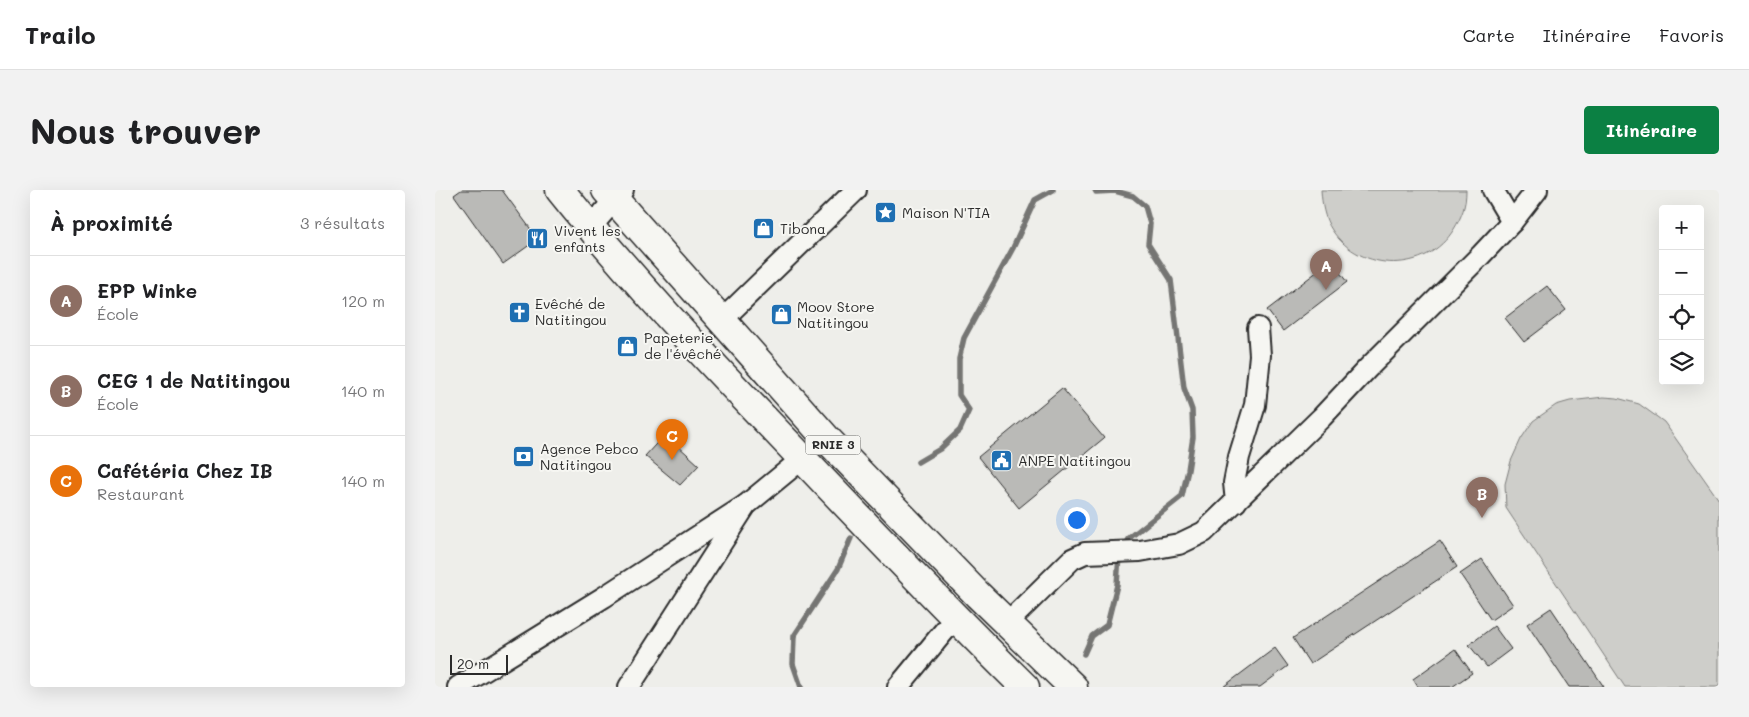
<!DOCTYPE html>
<html lang="fr">
<head>
<meta charset="utf-8">
<style>
	:root { --surface:#fff; --page:#f2f2f2; --text:#202124; --muted:#757577; --line:#e0e0e0; --accent:#0b8043 }
	body { margin:0; font-family:Mali,sans-serif; background:var(--page); color:var(--text) }
	.controls { position:absolute; right:15px; top:15px; display:grid; overflow:hidden; border-radius:5px; box-shadow:0 5px 20px #0002 }
	.controls button { width:45px; height:45px; display:grid; place-items:center; padding:0; border:0; border-bottom:1px solid var(--line); background:var(--surface); color:var(--text); font:25px sans-serif }
	.scale { position:absolute; left:15px; bottom:12px; width:58px; box-sizing:border-box; padding-left:5px; border:2px solid #2b2b2b; border-top:0; font-size:14px; line-height:18px; white-space:nowrap; color:#2b2b2b; -webkit-text-stroke:4px #f6f6f2; paint-order:stroke }
	.you { position:absolute; left:641px; top:329px; width:18px; height:18px; margin:-12px; border:4px solid #fff; border-radius:50%; background:#1a73e8; box-shadow:0 0 0 8px #1a73e833 }
	.badge { display:grid; place-items:center; width:32px; height:32px; border-radius:50%; background:var(--accent); color:#fff; font-size:16px; font-weight:700 }
	.pin { position:absolute; translate:-50% -41px; filter:drop-shadow(0 1px 2px #0008) }
	.pin::after { content:''; position:absolute; top:26px; width:18px; height:15px; background:inherit; clip-path:polygon(0 0,100% 0,50% 100%) }
	.list { margin:0; padding:0; list-style:none }
	h2 { display:flex; justify-content:space-between; align-items:center; height:65px; margin:0; padding:0 20px; font-size:21px }
	h2 small { font-size:16px; font-weight:400; color:var(--muted) }
	.list li { display:grid; grid-template-columns:32px 1fr auto; gap:15px; align-items:center; box-sizing:border-box; height:90px; padding:0 20px; border-top:1px solid var(--line) }
	.list b { display:block; font-size:19px; white-space:nowrap }
	.list p { margin:0; font-size:16px; white-space:nowrap; color:var(--muted) }
	.list em { font-size:16px; font-style:normal; color:var(--muted) }
	.icon { flex:none; width:28px; height:28px; fill:none; stroke:currentColor; stroke-width:2; stroke-linecap:round; stroke-linejoin:round }
	.map { position:relative; flex:none; width:1284px; height:497px; overflow:hidden; border-radius:5px }
	header { display:flex; align-items:center; gap:30px; box-sizing:border-box; height:70px; padding:0 25px; background:var(--surface); border-bottom:1px solid var(--line) }
	header strong { font-size:24px }
	nav { display:flex; gap:28px; margin-inline-start:auto; font-size:18px }
	.intro { display:flex; align-items:center; justify-content:space-between; box-sizing:border-box; height:120px; padding:0 30px }
	h1 { margin:0; font-size:35px }
	.button { padding:12px 22px; border-radius:5px; background:var(--accent); color:#fff; font-size:18px; font-weight:700 }
	main { display:flex; gap:30px; padding:0 30px }
	aside { flex:1; background:var(--surface); border-radius:5px; box-shadow:0 5px 20px #0002 }
	.map>svg:first-child { display:block }
	.green { fill:#cececa; stroke:#7c7c7a }
	.lines { fill:none; stroke-linecap:round; stroke-linejoin:round }
	.stream { stroke:#757573; stroke-width:5.5 }
	.building { fill:#babab7; stroke:#2b2b2b }
	.street-casing { stroke:#2b2b2b; stroke-width:24 }
	.highway-casing { stroke:#2b2b2b; stroke-width:31 }
	.street { stroke:#f6f6f2; stroke-width:20 }
	.highway { stroke:#f6f6f2; stroke-width:28 }
	.labels { text-anchor:middle; stroke-width:4; stroke-linejoin:round; paint-order:stroke }
	.shield { fill:#f6f6f2; stroke:#686867; stroke-width:1 }
	.shield-label { font-size:12px; font-weight:bold; fill:#2b2b2b }
	.poi-label { font-size:14px; fill:#2b2b2b; stroke:#f6f6f2; text-anchor:start }
</style>
</head>
<body>
<header>
<strong>Trailo</strong>
<nav><a>Carte</a><a>Itinéraire</a><a>Favoris</a></nav>
</header>
<div class="intro"><h1>Nous trouver</h1><a class="button">Itinéraire</a></div>
<main>
<aside>
<h2>À proximité<small>3 résultats</small></h2>
<ul class="list">
<li><span class="badge" style="background:#8d6e63">A</span><div><b>EPP Winke</b><p>École</p></div><em>120 m</em></li>
<li><span class="badge" style="background:#8d6e63">B</span><div><b>CEG 1 de Natitingou</b><p>École</p></div><em>140 m</em></li>
<li><span class="badge" style="background:#e8710a">C</span><div><b>Cafétéria Chez IB</b><p>Restaurant</p></div><em>140 m</em></li>
</ul>
</aside>
<div class="map">
<svg width="1284" height="497" viewBox="0 0 1284 497">
	<rect width="100%" height="100%" fill="#eeeeea"/>
	<filter id="ink" filterUnits="userSpaceOnUse"><feTurbulence type="fractalNoise" baseFrequency=".02" numOctaves="2"/><feDisplacementMap in="SourceGraphic" scale="10" xChannelSelector="R" yChannelSelector="G"/><feConvolveMatrix kernelMatrix="1 2 1 2 8 2 1 2 1" color-interpolation-filters="sRGB"/></filter>
	<g filter="url(#ink)">
		<g class="green">
			<path d="M886,0H1031C1031,16 1027,26 1019,39C992,84 925,83 897,40C889,28 887,14 886,0Z"/>
			<polygon points="1169,207 1182,208 1204,214 1229,232 1284,310 1284,497 1190,497 1071,318 1070,294 1076,271 1086,249 1098,231 1121,215 1135,211"/>
		</g>
		<g class="lines">
			<g class="stream">
				<polyline points="660,0 661,2 680,1 698,6 710,16 715,34 713,54 736,90 749,198 757,220 758,247 753,280 747,306 693,349 689,357"/>
				<polyline points="483,272 505,259 525,240 534,220 524,205 524,169 529,148 578,58 600,10 618,0"/>
				<polyline points="649,464 657,446 672,435 682,395 684,365"/>
				<polyline points="366,497 358,474 359,446 403,379 416,348"/>
			</g>
		</g>
		<g class="building">
			<polygon points="26,0 67,0 103,49 68,74 19,5"/>
			<polygon points="1265,49 1270,55 1265,59"/>
			<polygon points="896,71 912,92 848,141 832,120"/>
			<polygon points="1112,96 1131,120 1089,152 1070,128"/>
			<polygon points="627,198 669,248 584,318 543,267"/>
			<polygon points="230,244 264,275 245,295 210,266"/>
			<polygon points="1005,351 1022,377 875,474 858,448"/>
			<polygon points="1047,369 1078,415 1056,430 1025,384"/>
			<polygon points="1116,418 1169,497 1134,497 1092,434"/>
			<polygon points="1059,436 1076,459 1052,477 1034,455"/>
			<polygon points="840,458 853,476 825,497 788,497"/>
			<polygon points="1020,459 1037,483 1017,497 983,497 978,489"/>
		</g>
		<g class="lines">
			<defs>
				<g id="street">
					<polyline points="1058,0 1077,32"/>
					<polyline points="155,38 188,0"/>
					<polyline points="287,130 421,0"/>
					<polyline points="801,312 799,293 804,267 820,215 825,165 823,138"/>
					<polyline points="572,433 637,369 650,363 705,361 744,354 769,342 887,227 932,179 1046,65 1077,32 1102,0"/>
					<polyline points="23,497 169,407 311,315"/>
					<polyline points="194,497 311,315 367,269"/>
					<polyline points="463,497 520,428"/>
				</g>
				<g id="highway">
					<path d="M125,0C193,85 267,164 342,242C424,328 505,414 590,497"/>
					<polyline points="171,0 392,249 543,405 638,497"/>
				</g>
			</defs>
			<use href="#street" class="street-casing"/>
			<use href="#highway" class="highway-casing"/>
			<use href="#street" class="street"/>
			<use href="#highway" class="highway"/>
		</g>
	</g>
	<defs>
		<symbol id="sight-square" viewBox="-11 -11 22 22"><rect x="-9" y="-9" width="18" height="18" rx="4" fill="#1f6fb2" stroke="#f6f6f2"/><path d="M0-6L1.8-2.2L6-1.7L2.9 1.2L3.7 5.4L0 3.3L-3.7 5.4L-2.9 1.2L-6-1.7L-1.8-2.2Z" fill="#fff"/></symbol>
		<symbol id="shop-square" viewBox="-11 -11 22 22"><rect x="-9" y="-9" width="18" height="18" rx="4" fill="#1f6fb2" stroke="#f6f6f2"/><path d="M-5-2.5h2.3a2.7 3.5 0 0 1 5.4 0H5L5.5 6h-11ZM-1.5-2.5h3a1.5 2.3 0 0 0-3 0Z" fill="#fff"/></symbol>
		<symbol id="restaurant-square" viewBox="-11 -11 22 22"><rect x="-9" y="-9" width="18" height="18" rx="4" fill="#1f6fb2" stroke="#f6f6f2"/><path d="M-5-6h1v4h1v-4h1v4h1v-4h1v5L-1.5 .5V6h-2V.5L-5-1ZM5-6V6H3V1.5H1.5Q1.5-4 5-6Z" fill="#fff"/></symbol>
		<symbol id="church-square" viewBox="-11 -11 22 22"><rect x="-9" y="-9" width="18" height="18" rx="4" fill="#1f6fb2" stroke="#f6f6f2"/><path d="M-1.2-6h2.4v3.5h3.3v2.4h-3.3V6h-2.4V-.1h-3.3v-2.4h3.3Z" fill="#fff"/></symbol>
		<symbol id="bank-square" viewBox="-11 -11 22 22"><rect x="-9" y="-9" width="18" height="18" rx="4" fill="#1f6fb2" stroke="#f6f6f2"/><path d="M-6-4H6V4H-6ZM0-2.3a2.3 2.3 0 1 0 0 4.6a2.3 2.3 0 1 0 0-4.6Z" fill="#fff"/></symbol>
		<symbol id="civic-square" viewBox="-11 -11 22 22"><rect x="-9" y="-9" width="18" height="18" rx="4" fill="#1f6fb2" stroke="#f6f6f2"/><path d="M-.6-6.5H3V-4.5H.6V-3L4-1V1h2V6H-6V1h2V-1L-.6-3ZM-1.2 2.5V6h2.4V2.5Z" fill="#fff"/></symbol>
	</defs>
	<g fill-rule="evenodd">
		<use href="#sight-square" x="438" y="10" width="25" height="25"/>
		<use href="#shop-square" x="316" y="26" width="25" height="25"/>
		<use href="#restaurant-square" x="90" y="36" width="25" height="25"/>
		<use href="#church-square" x="72" y="110" width="25" height="25"/>
		<use href="#shop-square" x="334" y="112" width="25" height="25"/>
		<use href="#shop-square" x="180" y="144" width="25" height="25"/>
		<use href="#bank-square" x="76" y="254" width="25" height="25"/>
		<use href="#civic-square" x="554" y="258" width="25" height="25"/>
	</g>
	<g class="labels">
		<rect class="shield" x="370.5" y="245.5" width="55" height="19" rx="4"/>
		<g class="shield-label">
			<text x="398" y="259">RNIE 3</text>
		</g>
		<g class="poi-label">
			<text x="467" y="28">Maison N'TIA</text>
			<text x="345" y="44">Tibona</text>
			<text x="119" y="46">Vivent les<tspan x="119" dy="16">enfants</tspan></text>
			<text x="100" y="119">Evêché de<tspan x="100" dy="16">Natitingou</tspan></text>
			<text x="362" y="122">Moov Store<tspan x="362" dy="16">Natitingou</tspan></text>
			<text x="209" y="153">Papeterie<tspan x="209" dy="16">de l'évêché</tspan></text>
			<text x="105" y="264">Agence Pebco<tspan x="105" dy="16">Natitingou</tspan></text>
			<text x="583" y="276">ANPE Natitingou</text>
		</g>
	</g>
</svg>
<div class="controls">
<button>+</button>
<button>−</button>
<button><svg class="icon" aria-label="locate" viewBox="0 0 24 24"><circle cx="12" cy="12" r="6"/><path d="M12 2v4M12 18v4M2 12h4M18 12h4"/></svg></button>
<button><svg class="icon" aria-label="layers" viewBox="0 0 24 24"><path d="M12 4l9 5-9 5-9-5zM3 14l9 5 9-5"/></svg></button>
</div>
<div class="scale">20 m</div>
<div class="you"></div>
<div class="pin badge" style="left:891px;top:100px;background:#8d6e63">A</div>
<div class="pin badge" style="left:1047px;top:328px;background:#8d6e63">B</div>
<div class="pin badge" style="left:237px;top:270px;background:#e8710a">C</div>
</div>
</main>
</body>
</html>
